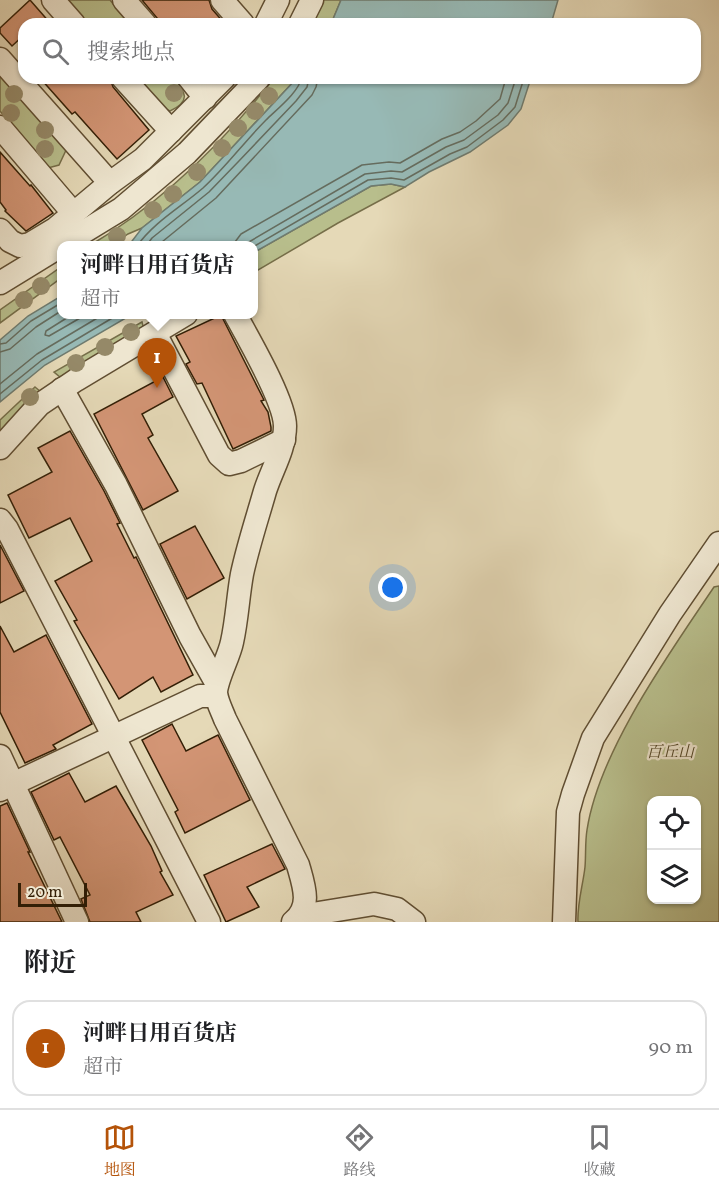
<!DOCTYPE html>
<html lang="zh">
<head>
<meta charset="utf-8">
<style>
	:root { --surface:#fff; --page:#f6f6f6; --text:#202124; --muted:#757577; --line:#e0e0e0; --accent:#b45309 }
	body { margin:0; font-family:Vollkorn,"Noto Serif SC",serif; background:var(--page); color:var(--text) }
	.controls { position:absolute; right:18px; bottom:18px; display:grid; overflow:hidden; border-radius:12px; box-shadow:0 2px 4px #0004 }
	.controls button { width:54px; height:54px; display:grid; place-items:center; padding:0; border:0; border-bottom:2px solid var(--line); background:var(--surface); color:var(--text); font:30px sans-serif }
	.scale { position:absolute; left:18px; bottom:15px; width:69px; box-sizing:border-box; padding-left:6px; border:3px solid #331f06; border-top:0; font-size:16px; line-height:21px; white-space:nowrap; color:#331f06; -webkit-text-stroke:4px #eee6d0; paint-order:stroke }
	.you { position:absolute; left:393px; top:588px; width:21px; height:21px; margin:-15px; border:4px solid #fff; border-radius:50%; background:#1a73e8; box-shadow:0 0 0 9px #1a73e833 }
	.badge { display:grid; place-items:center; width:39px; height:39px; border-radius:50%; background:var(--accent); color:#fff; font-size:20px; font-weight:700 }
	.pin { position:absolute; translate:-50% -50px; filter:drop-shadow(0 2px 3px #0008) }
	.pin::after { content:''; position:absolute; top:32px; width:21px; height:18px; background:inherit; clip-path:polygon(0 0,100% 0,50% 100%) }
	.popup { position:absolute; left:57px; top:241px; width:201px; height:78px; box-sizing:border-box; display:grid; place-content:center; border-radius:12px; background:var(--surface); filter:drop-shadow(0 2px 4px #0005); font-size:20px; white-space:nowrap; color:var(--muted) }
	.popup b { font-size:22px; color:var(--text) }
	.popup::after { content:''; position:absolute; left:50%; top:100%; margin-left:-12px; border:12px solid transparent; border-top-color:var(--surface) }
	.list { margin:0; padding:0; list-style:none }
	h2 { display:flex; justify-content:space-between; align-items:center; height:78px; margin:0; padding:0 24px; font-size:26px }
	h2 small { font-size:20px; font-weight:400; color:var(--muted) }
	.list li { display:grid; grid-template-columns:39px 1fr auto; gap:18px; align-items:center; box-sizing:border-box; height:96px; margin:0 12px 12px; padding:0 12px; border:2px solid var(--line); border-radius:18px }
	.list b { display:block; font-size:22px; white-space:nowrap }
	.list p { margin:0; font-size:20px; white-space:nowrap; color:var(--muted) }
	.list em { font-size:20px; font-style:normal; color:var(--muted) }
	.icon { flex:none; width:33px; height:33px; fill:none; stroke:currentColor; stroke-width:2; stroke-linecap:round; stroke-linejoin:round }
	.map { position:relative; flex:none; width:719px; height:922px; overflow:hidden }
	.search { position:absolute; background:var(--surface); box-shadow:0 2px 4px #0004; left:18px; right:18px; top:18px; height:66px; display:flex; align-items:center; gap:15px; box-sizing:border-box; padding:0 21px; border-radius:18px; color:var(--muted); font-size:22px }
	.sheet { height:186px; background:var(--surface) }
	nav { display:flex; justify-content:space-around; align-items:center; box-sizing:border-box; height:84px; border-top:2px solid var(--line); background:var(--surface); font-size:16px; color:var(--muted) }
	nav a { display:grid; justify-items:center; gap:3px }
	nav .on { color:var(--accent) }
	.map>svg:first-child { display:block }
	.green { fill:#b8be8c; stroke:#766e49; stroke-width:1.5; fill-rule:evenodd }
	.water { fill:#97b9b5; stroke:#6f7b6f; stroke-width:1.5 }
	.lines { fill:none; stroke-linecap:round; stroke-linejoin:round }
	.shore { stroke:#656c5e; stroke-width:1.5 }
	.building { fill:#d39575; stroke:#331f06; stroke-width:1.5 }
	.minor-casing { stroke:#604e32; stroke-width:25 }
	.minor { stroke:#eee6d0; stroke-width:22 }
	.tree { fill:#958968 }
	.labels { text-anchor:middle; stroke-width:4.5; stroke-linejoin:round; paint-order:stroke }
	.park-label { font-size:16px; font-style:italic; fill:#544728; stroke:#eee6d0 }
</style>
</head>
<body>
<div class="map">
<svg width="719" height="922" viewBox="0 0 719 922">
	<rect width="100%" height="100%" fill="#e5d9b7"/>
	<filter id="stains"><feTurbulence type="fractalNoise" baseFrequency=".00333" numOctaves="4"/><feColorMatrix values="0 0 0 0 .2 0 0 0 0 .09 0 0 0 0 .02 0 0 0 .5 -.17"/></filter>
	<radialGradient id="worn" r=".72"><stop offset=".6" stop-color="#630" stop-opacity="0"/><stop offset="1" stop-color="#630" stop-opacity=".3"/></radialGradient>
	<g class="green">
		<polygon points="63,0 110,0 129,24 85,24"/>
		<polygon points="323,0 341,0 331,24 310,24"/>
		<polygon points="0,71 68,146 59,165 48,168 0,111"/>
		<path d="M135,78H174C186,93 191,101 170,111L163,108Z"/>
		<path d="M274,78H297L200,182L142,228L128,234L112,245L89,246C162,203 222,144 274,78Z"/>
		<polygon points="391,184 405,187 338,223 253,273 253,253 371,186"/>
		<polygon points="61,267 61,278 0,323 0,310"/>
		<polygon points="142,322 144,330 60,377 54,372"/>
		<polygon points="35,387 41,392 0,434 0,420"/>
		<path d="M719,586V922H578C577,904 583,885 585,867C586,855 585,842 587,830C599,751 669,654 714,587ZM652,800H696V900H652Z"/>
	</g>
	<g class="water">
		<polygon points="341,0 558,0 551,24 331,24"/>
		<polygon points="297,78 531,78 521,109 508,125 470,152 429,172 405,187 391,184 371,186 253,253 253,246 129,245 142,228 200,182"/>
		<polygon points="61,296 61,314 131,315 45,365 0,402 0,340 28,316"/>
	</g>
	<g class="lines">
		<g class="shore">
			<path d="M137,246C154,222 181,207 203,188C226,167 244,142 266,120C276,110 300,91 301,78"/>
			<polyline points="146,246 152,238 209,192 238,162 296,101 307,87 309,78"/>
			<polyline points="157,246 216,198 312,95 316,87 318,78"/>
			<polyline points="232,246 241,234 362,165 389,162 400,163 442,139 460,132 476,121 500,99 506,78"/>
			<polyline points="242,246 365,174 391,171 402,172 446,147 464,140 498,115 508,103 516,78"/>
			<polyline points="253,247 368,180 391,178 404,180 450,154 467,147 503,120 515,107 524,78"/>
			<polyline points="73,314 46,331 45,335 49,336 87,314"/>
			<polyline points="0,344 6,343 31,321 61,303"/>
			<polyline points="0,352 10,349 36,327 61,311"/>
			<polyline points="0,384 37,354 104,314"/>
			<polyline points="0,394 42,360 119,314"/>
		</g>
	</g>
	<g class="building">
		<polygon points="30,0 51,24 24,24 24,35 12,46 0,33 0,28"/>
		<polygon points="142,0 209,0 212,9 225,24 162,24"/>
		<polygon points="40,78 110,78 113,87 149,130 117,159 75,112 72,114"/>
		<polygon points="0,152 30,186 31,185 53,213 26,231 5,211 6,210 0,202"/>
		<polygon points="221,315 263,398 264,400 261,401 268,412 271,427 271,431 233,449 202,383 197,384 186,364 190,362 176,336"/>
		<polygon points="163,377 173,397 142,414 153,435 148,438 178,491 143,510 94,414"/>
		<polygon points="70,431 104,491 120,523 117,524 134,558 136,557 193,675 161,692 153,677 119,699 74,621 77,620 55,581 92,561 70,518 29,538 8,495 52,472 38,448"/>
		<polygon points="195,526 224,578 187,599 160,544"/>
		<polygon points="0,545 24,591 0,603"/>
		<polygon points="0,626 14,652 46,635 92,724 53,745 56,749 25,763 0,712"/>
		<polygon points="172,724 186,751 218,735 250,800 185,833 175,812 178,810 142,740"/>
		<polygon points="69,773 85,802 116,786 151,846 162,871 160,872 173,895 136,912 141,922 90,922 81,899 90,895 60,837 54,840 31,792"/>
		<polygon points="7,803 30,852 28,852 62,922 0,922 0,806"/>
		<polygon points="272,844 285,869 247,887 259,907 226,922 204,875"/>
	</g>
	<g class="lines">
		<defs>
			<g id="minor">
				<polyline points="53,0 74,24"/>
				<polyline points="124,0 145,24"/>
				<polyline points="222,0 243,24"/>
				<polyline points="266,24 278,0"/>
				<polyline points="300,24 312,0"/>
				<polyline points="0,59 110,183"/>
				<polyline points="123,78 171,131"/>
				<polyline points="189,78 205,98"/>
				<polyline points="0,127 74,214"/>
				<polyline points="0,230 10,241 20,246 30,244 55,229 110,183 143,159 224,78"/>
				<polyline points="0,283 121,209 187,153 259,78"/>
				<path d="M235,314C248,338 285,401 285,426C285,449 272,469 265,491C257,519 248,546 242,574C238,596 237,620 232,642C229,657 216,680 216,693C217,702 222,711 225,719L298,865C304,886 312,907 293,922"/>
				<polyline points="155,333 219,455 229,464 241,461 284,440"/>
				<polyline points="62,389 116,485 190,636 217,684"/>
				<polyline points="0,448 39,405 76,380 186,314"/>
				<polyline points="0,520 7,529 209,922"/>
				<polyline points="0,756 77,922"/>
				<polyline points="0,790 200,696 216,696"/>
				<polyline points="300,916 374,904 397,909 414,922"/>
				<polyline points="564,922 568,812 573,794 593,738 670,614 719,543"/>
			</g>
		</defs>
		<use href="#minor" class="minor-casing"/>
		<use href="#minor" class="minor"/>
	</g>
	<g class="tree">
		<circle cx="174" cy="93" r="9"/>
		<circle cx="14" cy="94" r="9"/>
		<circle cx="269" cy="96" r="9"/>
		<circle cx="255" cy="111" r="9"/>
		<circle cx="11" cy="113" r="9"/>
		<circle cx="238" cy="128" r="9"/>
		<circle cx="45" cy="130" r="9"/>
		<circle cx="222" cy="148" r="9"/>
		<circle cx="45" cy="149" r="9"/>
		<circle cx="197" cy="172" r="9"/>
		<circle cx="173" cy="194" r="9"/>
		<circle cx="153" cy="210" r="9"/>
		<circle cx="117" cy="236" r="9"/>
		<circle cx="41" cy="286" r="9"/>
		<circle cx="24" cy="300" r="9"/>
		<circle cx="131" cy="332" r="9"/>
		<circle cx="105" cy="347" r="9"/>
		<circle cx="76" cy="363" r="9"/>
		<circle cx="30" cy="397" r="9"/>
	</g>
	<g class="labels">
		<g class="park-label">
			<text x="670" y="757">百丘山</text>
		</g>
	</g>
	<rect width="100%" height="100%" filter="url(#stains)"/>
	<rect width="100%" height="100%" fill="url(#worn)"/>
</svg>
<div class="controls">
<button><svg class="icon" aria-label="locate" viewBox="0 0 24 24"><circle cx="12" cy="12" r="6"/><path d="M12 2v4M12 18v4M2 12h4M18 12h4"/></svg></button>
<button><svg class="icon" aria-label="layers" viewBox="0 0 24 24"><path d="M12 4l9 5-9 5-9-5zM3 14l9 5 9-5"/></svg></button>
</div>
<div class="scale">20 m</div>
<div class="you"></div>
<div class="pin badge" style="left:157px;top:388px">1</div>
<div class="popup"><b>河畔日用百货店</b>超市</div>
<div class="search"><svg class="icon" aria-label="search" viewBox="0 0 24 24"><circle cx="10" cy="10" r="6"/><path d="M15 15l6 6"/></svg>搜索地点</div>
</div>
<section class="sheet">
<h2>附近<small></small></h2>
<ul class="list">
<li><span class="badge">1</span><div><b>河畔日用百货店</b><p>超市</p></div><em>90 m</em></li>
</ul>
</section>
<nav>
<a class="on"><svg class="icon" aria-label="map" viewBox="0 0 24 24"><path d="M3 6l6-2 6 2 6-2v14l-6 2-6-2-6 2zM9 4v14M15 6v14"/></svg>地图</a>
<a><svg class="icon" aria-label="directions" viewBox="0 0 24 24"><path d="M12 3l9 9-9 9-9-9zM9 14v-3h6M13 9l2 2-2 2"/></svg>路线</a>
<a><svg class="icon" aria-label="saved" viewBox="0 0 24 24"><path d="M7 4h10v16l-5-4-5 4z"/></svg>收藏</a>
</nav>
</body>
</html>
